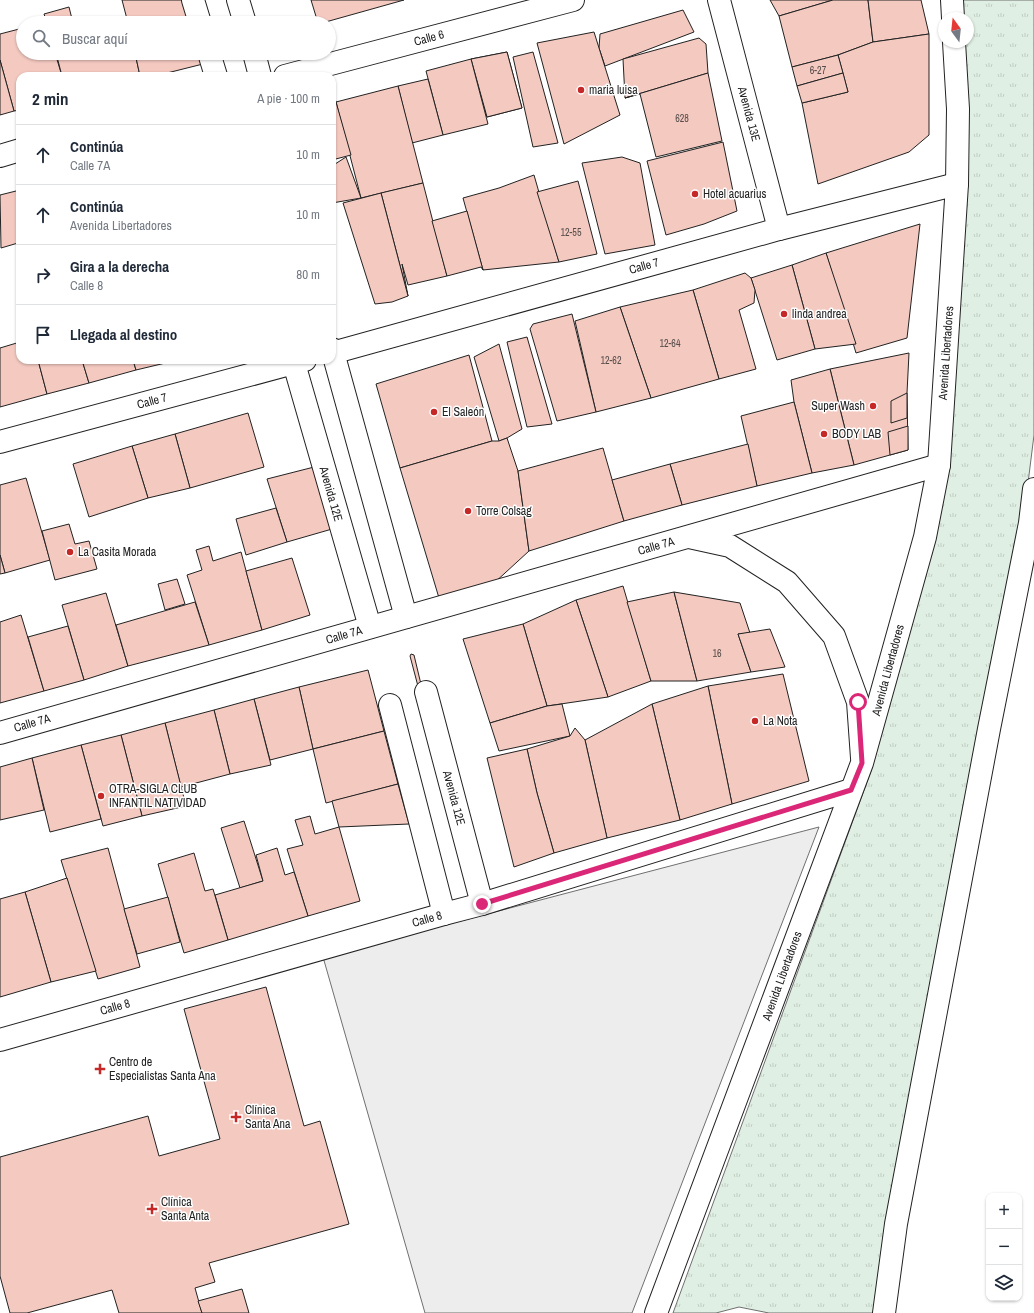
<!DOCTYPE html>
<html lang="es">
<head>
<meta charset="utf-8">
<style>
	:root { --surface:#fff; --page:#f6f6f7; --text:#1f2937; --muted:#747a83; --line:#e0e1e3 }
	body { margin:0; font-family:"Archivo Narrow",sans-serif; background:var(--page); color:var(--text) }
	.controls { position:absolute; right:12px; bottom:12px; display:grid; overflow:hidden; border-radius:8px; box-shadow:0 1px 3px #0004 }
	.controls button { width:36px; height:36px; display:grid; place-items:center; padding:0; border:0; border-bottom:1px solid var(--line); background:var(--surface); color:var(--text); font:20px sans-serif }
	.compass { position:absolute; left:938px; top:12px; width:36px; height:36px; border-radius:50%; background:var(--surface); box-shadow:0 1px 3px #0004; rotate:345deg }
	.stop { position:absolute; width:12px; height:12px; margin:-9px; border:3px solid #db2777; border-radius:50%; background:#fff }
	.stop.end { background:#db2777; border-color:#fff; box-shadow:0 1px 4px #0008 }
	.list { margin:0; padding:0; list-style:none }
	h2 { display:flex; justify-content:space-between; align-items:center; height:52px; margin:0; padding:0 16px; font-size:17px }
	h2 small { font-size:13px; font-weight:400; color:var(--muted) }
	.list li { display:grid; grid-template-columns:26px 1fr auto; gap:12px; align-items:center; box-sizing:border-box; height:60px; padding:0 16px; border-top:1px solid var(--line) }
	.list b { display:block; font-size:15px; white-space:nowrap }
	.list p { margin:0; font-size:13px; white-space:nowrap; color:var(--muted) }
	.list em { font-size:13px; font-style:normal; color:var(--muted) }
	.icon { flex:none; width:22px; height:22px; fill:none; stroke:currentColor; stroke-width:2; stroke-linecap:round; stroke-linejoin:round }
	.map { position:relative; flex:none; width:1034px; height:1313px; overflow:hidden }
	.search { position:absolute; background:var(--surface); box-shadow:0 1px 3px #0004; left:16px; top:16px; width:320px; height:44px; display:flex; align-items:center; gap:10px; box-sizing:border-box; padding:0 14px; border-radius:22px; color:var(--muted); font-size:15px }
	.panel { position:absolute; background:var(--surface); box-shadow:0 1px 3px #0004; left:16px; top:72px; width:320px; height:292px; border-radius:12px }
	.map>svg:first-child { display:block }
	.park { fill:url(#park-tufts); stroke:#6f6f6f }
	.parking { fill:#ededed; stroke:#6f6f6f }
	.building { fill:#f3c9c0; stroke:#222 }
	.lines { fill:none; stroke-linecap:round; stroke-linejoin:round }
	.minor-casing { stroke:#222; stroke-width:24 }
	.major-casing { stroke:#222; stroke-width:24 }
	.minor { stroke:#fff; stroke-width:22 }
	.major { stroke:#fff; stroke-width:22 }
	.route { stroke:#db2777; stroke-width:5 }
	.poi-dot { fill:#c62828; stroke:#fff; stroke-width:1.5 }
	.labels { text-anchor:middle; stroke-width:3; stroke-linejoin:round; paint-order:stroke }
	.number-label { font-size:10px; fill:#564c4a }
	.street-label { font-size:12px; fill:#222; stroke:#fff }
	.poi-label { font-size:12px; fill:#222; stroke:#fff; text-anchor:start }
</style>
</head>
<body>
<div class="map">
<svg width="1034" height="1313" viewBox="0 0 1034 1313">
	<defs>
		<pattern id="park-tufts" width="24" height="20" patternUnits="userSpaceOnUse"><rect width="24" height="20" fill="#e0efe3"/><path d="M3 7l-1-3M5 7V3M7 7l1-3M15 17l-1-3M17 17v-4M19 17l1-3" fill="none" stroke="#c0cdc2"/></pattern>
	</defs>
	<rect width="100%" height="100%" fill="#fff"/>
	<polygon class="park" points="962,0 1034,0 1034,435 1025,507 874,1313 769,1313 739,1307 716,1313 673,1313 871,771 945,468 965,42 968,42 968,18 963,18"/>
	<polygon class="parking" points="819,827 632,1313 425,1313 323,957"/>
	<g class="building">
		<polygon points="122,0 187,0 194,23 128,23"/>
		<polygon points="311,0 404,0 322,23 318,23"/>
		<polygon points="770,0 833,0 779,16"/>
		<polygon points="833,0 868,0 873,42 838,55 792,67 779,16"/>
		<polygon points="868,0 921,0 929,34 873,42"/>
		<polygon points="69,7 73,23 47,23 44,14"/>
		<polygon points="683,10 694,32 605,66 599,48 600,34"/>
		<polygon points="23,28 23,53 55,53 62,76 20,76 20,110 14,111 0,60 0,34"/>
		<polygon points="594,32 620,115 564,144 537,43"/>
		<polygon points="929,34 929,135 909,152 818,184 802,103 848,92 838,55 873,42"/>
		<polygon points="699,38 706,44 708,73 625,98 623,59"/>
		<polygon points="507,52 522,108 487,117 471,59"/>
		<polygon points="507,52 522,108 487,117 471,59"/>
		<polygon points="533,52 558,143 533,147 513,57"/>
		<polygon points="56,53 135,53 140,76 62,76"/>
		<polygon points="135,53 204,53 207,63 155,76 140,76"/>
		<polygon points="838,55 843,73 797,86 792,67"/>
		<polygon points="471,59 488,124 443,135 426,71"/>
		<polygon points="0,60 14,111 0,115"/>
		<polygon points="708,73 722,141 656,157 640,94 625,98"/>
		<polygon points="843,73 848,92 802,103 797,86"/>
		<polygon points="428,79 443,135 412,143 398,86"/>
		<polygon points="398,86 423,183 361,198 336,102"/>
		<polygon points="332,95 334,95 351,155 332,160"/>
		<polygon points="723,142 737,211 704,224 666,235 647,161"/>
		<polygon points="346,157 361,198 332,203 332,166"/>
		<polygon points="622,157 640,163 655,245 605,254 582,163"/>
		<polygon points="534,175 559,262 483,270 463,198 499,188"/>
		<polygon points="578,181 597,254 559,262 537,192"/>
		<polygon points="423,183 447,276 408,285 402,264 408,296 381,193"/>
		<polygon points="20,190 20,250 18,243 1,248 0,195"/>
		<polygon points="381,193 408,296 392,302 375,304 343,203"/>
		<polygon points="467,211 483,270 481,267 447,276 432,221"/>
		<polygon points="920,224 907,338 856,353 826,253"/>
		<polygon points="826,253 856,344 815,349 792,265"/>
		<polygon points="792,265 815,349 777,360 751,278"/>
		<polygon points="745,273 751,278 755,290 754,303 739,310 756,369 719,379 693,290"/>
		<polygon points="693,290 719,379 651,398 620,307"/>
		<polygon points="620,307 651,398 596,412 575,321"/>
		<polygon points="572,314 596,412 557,421 530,329 533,324"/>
		<polygon points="527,337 552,424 527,427 507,342"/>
		<polygon points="20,342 20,360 38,360 47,394 0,407 0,348"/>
		<polygon points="499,344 522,429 507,438 499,441 474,357"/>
		<polygon points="909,353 907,393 908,450 854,465 830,369"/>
		<polygon points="469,355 492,441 400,468 376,384"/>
		<polygon points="38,360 82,360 89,383 47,394"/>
		<polygon points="82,360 133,360 136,370 89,383"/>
		<polygon points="133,360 178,360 136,370"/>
		<polygon points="830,369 854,465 812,473 794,402 791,380"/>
		<polygon points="907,393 907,418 891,423 891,401"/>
		<polygon points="794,402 812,473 757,486 741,416"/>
		<polygon points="248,413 264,467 190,488 175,434"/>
		<polygon points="908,426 908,450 890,455 888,432"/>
		<polygon points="175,434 190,488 148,498 132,446"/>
		<polygon points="507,438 518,471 529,551 493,584 439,598 400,468 492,441 499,441"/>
		<polygon points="748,444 757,486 682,505 670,464"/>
		<polygon points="132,446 148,498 89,517 73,464"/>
		<polygon points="603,448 624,521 529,551 518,471"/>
		<polygon points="670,464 682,505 624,521 612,480"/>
		<polygon points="318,466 339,527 287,542 267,479"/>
		<polygon points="26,478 50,560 5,573 0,555 0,485"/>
		<polygon points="276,508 287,542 246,555 236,519"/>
		<polygon points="69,524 75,544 89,541 97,569 55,580 42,531"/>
		<polygon points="209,546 213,561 241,552 262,630 209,645 187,575 202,570 196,550"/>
		<polygon points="0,555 5,573 0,574"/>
		<polygon points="292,558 310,615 262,630 246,571"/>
		<polygon points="177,579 185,604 165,610 158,584"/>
		<polygon points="623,586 651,681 608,697 576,600"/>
		<polygon points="674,592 697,681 651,681 627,602"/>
		<polygon points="674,592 740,603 750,633 738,634 751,672 697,681"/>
		<polygon points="106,593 128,666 84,680 62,605"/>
		<polygon points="576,600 608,697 547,706 523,624"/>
		<polygon points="195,602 209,645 128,666 116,625"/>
		<polygon points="21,615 44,691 0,703 0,622"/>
		<polygon points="523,624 547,706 490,723 463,639"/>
		<polygon points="68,626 84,680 44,691 28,637"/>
		<polygon points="770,629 785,667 751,672 738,634"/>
		<polygon points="411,654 414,655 435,743 433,743 410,656"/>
		<polygon points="368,670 384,731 313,749 299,687"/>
		<polygon points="783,674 809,781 732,804 708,686"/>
		<polygon points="708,686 732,804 680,820 652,704"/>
		<polygon points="299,687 313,749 270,760 254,699"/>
		<polygon points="254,699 271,765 230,774 214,710"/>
		<polygon points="562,704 570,736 499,751 490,723 547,706"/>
		<polygon points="652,704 680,820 607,838 585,740"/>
		<polygon points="214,710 230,774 181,787 165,723"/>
		<polygon points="165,723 186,806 142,816 121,735"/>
		<polygon points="575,728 585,740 607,838 554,853 537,793 527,749 570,736"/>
		<polygon points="384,731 398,784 326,803 313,749"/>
		<polygon points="121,735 142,816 103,826 81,745"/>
		<polygon points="81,745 101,819 50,832 32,758"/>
		<polygon points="527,749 537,793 554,853 514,867 487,758"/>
		<polygon points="32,758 44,810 0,820 0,767"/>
		<polygon points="398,784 409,824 339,827 332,801"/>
		<polygon points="310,816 315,834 339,827 360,901 308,916 287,849 303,845 295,820"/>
		<polygon points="244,821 263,881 240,888 221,828"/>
		<polygon points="108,848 140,967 98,979 61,860"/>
		<polygon points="277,848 285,875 294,872 308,916 228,940 215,895 263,881 256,855"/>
		<polygon points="194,853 205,891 213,889 228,940 184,953 158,864"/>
		<polygon points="67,878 96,971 51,982 25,892"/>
		<polygon points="25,892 51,982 0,997 0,899"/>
		<polygon points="168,897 180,942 137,954 124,909"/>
		<polygon points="266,987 304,1126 320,1121 349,1224 209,1263 215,1282 195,1288 202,1313 119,1313 112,1290 27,1313 10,1313 0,1276 0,1157 148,1116 159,1156 220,1139 184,1009"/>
		<polygon points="242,1289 249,1313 202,1313 198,1301"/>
	</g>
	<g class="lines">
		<defs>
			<g id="minor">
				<polyline points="193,0 200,23"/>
				<polyline points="238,0 245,23"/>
				<polyline points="719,0 779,229"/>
				<polyline points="209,53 216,76"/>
				<polyline points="254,53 260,76"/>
				<polyline points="285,76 573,0"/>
				<polyline points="0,156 20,150"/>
				<polyline points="332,349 406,617"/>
				<polyline points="332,353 779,229 957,184"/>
				<polyline points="293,360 370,627"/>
				<polyline points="0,442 305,360"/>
				<polyline points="689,537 730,546 787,582 834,636 858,702 862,758"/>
				<polyline points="426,692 482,904"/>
				<polyline points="390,705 444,914"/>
				<polyline points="0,733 939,465"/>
				<polyline points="0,1040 444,914 482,904 851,790"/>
			</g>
			<g id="major">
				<polyline points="952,0 953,18"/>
				<polyline points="656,1313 862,763 925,537 939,465 957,184 958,109 954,42"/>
				<polyline points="884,1313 896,1224 989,729 1030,523 1034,489"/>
			</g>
		</defs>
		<use href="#minor" class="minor-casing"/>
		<use href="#major" class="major-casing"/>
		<use href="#minor" class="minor"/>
		<use href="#major" class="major"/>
	</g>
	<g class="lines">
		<polyline class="route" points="482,904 851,790 862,763 858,702"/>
	</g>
	<g class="poi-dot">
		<circle cx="581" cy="90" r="4"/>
		<circle cx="695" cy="194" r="4"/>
		<circle cx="784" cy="314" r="4"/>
		<circle cx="873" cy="406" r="4"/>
		<circle cx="434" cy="412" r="4"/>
		<circle cx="824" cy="434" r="4"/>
		<circle cx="468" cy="511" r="4"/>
		<circle cx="70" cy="552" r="4"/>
		<circle cx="755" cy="721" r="4"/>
		<circle cx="101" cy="796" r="4"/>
		<path d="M98 1063h4v4h4v4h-4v4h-4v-4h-4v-4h4z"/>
		<path d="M234 1111h4v4h4v4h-4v4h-4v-4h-4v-4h4z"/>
		<path d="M150 1203h4v4h4v4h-4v4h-4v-4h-4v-4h4z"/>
	</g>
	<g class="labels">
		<g class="number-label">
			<text x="818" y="74">6-27</text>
			<text x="682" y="122">628</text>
			<text x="571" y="236">12-55</text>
			<text x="670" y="347">12-64</text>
			<text x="611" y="364">12-62</text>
			<text x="717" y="657">16</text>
		</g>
		<g class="street-label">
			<text transform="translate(429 38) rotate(-15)" y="4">Calle 6</text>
			<text transform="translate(749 114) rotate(75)" y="4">Avenida 13E</text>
			<text transform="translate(644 266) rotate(-16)" y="4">Calle 7</text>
			<text transform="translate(946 353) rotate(-86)" y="4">Avenida Libertadores</text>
			<text transform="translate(152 401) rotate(-15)" y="4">Calle 7</text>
			<text transform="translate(331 494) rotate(74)" y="4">Avenida 12E</text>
			<text transform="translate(656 546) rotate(-16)" y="4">Calle 7A</text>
			<text transform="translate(344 635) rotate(-16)" y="4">Calle 7A</text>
			<text transform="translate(888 670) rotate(-75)" y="4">Avenida Libertadores</text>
			<text transform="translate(32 723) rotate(-16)" y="4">Calle 7A</text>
			<text transform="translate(454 798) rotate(75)" y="4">Avenida 12E</text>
			<text transform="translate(427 919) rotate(-16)" y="4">Calle 8</text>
			<text transform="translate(782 976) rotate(-70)" y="4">Avenida Libertadores</text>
			<text transform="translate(115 1007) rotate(-16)" y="4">Calle 8</text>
		</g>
		<g class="poi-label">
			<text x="589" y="94">maria luisa</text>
			<text x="703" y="198">Hotel acuarius</text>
			<text x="792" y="318">linda andrea</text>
			<text x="865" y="410" text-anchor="end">Super Wash</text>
			<text x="442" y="416">El Saleón</text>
			<text x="832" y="438">BODY LAB</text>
			<text x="476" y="515">Torre Colsag</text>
			<text x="78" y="556">La Casita Morada</text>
			<text x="763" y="725">La Nota</text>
			<text x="109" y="793">OTRA-SIGLA CLUB<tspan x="109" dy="14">INFANTIL NATIVIDAD</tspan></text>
			<text x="109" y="1066">Centro de<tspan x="109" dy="14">Especialistas Santa Ana</tspan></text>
			<text x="245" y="1114">Clínica<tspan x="245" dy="14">Santa Ana</tspan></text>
			<text x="161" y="1206">Clínica<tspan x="161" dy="14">Santa Anta</tspan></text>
		</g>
	</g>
</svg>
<div class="controls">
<button>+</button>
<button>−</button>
<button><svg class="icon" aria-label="layers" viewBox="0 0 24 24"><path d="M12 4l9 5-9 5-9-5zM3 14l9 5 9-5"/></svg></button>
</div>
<svg class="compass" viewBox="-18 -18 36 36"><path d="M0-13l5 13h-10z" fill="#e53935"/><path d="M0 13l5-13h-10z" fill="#747a83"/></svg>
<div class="stop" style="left:858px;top:702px"></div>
<div class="stop end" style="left:482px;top:904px"></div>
<div class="search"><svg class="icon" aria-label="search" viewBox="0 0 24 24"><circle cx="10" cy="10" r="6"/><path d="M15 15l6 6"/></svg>Buscar aquí</div>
<section class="panel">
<h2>2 min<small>A pie · 100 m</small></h2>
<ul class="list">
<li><svg class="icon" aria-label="ahead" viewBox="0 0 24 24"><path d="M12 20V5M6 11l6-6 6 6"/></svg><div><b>Continúa</b><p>Calle 7A</p></div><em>10 m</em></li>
<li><svg class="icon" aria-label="ahead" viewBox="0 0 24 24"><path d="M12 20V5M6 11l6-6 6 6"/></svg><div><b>Continúa</b><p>Avenida Libertadores</p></div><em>10 m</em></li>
<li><svg class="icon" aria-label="right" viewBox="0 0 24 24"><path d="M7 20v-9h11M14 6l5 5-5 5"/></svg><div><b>Gira a la derecha</b><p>Calle 8</p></div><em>80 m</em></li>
<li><svg class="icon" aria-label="arrive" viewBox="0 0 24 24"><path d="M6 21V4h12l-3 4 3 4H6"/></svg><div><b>Llegada al destino</b></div></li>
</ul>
</section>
</div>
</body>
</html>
